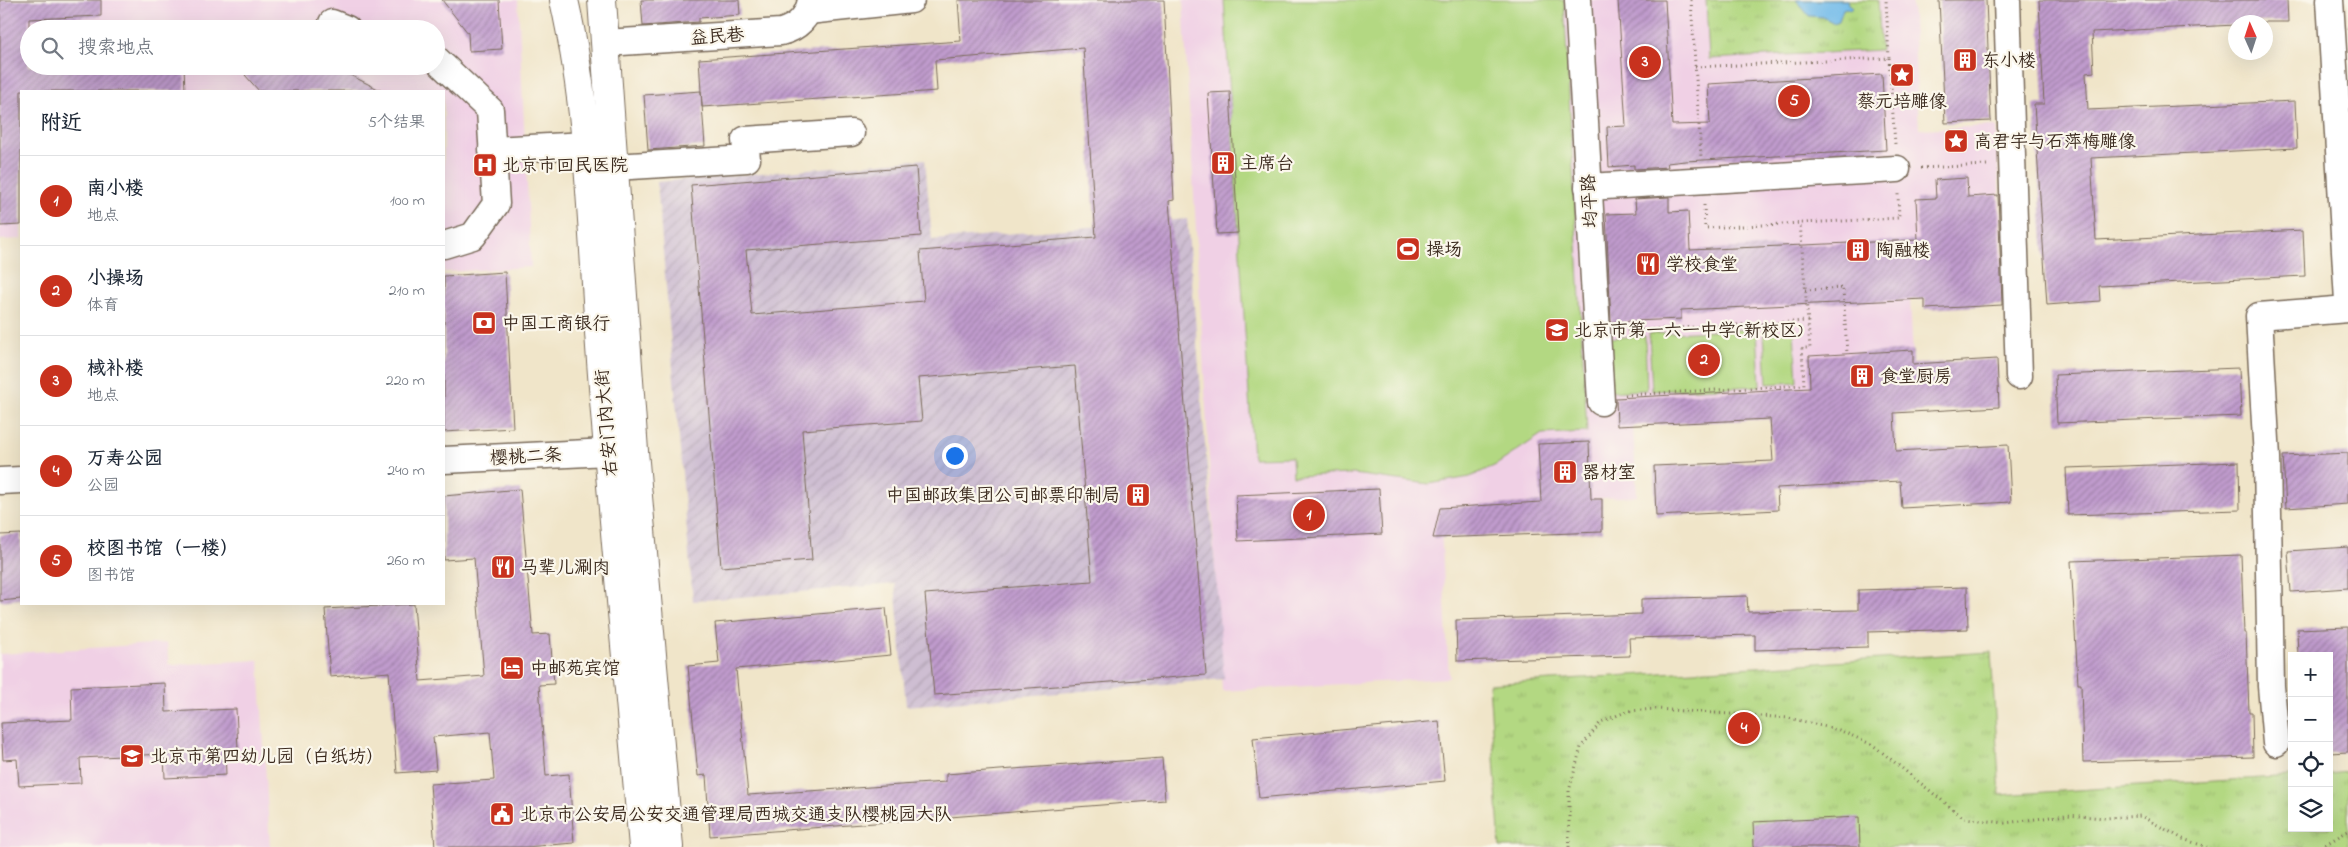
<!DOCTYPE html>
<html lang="zh">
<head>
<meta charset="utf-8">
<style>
	:root { --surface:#fff; --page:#f6f6f7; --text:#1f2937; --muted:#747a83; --line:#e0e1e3; --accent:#c8321e }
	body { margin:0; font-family:"Indie Flower","LXGW WenKai TC",sans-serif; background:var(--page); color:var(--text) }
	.controls { position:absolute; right:15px; bottom:15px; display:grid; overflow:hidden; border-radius:0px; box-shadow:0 5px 20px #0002 }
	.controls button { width:45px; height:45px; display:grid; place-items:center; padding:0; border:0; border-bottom:1px solid var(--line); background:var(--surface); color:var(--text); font:25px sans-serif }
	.compass { position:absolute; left:2228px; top:15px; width:45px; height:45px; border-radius:50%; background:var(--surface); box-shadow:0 5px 20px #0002; rotate:357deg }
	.you { position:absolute; left:954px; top:455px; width:18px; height:18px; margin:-12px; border:4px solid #fff; border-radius:50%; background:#1a73e8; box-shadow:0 0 0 8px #1a73e833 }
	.badge { display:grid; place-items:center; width:32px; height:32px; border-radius:50%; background:var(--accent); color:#fff; font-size:16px; font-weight:700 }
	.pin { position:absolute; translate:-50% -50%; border:2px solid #fff; box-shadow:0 1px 5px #0006 }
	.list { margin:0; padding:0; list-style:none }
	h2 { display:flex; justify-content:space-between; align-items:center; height:65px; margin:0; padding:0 20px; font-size:21px }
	h2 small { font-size:16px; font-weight:400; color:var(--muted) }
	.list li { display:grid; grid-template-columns:32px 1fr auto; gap:15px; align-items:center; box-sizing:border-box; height:90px; padding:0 20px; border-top:1px solid var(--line) }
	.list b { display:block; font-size:19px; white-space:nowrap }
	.list p { margin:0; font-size:16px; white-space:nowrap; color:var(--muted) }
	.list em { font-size:16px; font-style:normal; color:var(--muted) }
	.icon { flex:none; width:28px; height:28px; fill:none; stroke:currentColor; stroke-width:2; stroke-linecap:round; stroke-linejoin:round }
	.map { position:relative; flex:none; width:2348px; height:847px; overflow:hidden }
	.search { position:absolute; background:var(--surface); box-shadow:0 5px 20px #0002; left:20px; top:20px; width:425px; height:55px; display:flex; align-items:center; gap:12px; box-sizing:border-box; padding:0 18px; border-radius:28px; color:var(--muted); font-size:19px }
	.panel { position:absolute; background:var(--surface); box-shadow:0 5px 20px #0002; left:20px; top:90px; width:425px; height:515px; border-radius:0px }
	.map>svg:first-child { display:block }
	.built { fill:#f0d0e5; fill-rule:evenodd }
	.industrial { fill:url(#industrial-furrows) }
	.grass { fill:#b3d882; stroke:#778150 }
	.park { fill:url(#park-tufts); stroke:#778150 }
	.water { fill:#70bae9; stroke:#567284 }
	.building { fill:url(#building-hatch) }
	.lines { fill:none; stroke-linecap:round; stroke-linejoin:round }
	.minor-casing { stroke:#7a6b5a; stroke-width:29 }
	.major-casing { stroke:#7a6b5a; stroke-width:30 }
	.path { stroke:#7a6b5a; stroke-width:3; stroke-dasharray:1 4; stroke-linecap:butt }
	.minor { stroke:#fff; stroke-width:26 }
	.major { stroke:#fff; stroke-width:28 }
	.labels { text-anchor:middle; stroke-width:4.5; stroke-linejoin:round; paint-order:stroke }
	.street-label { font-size:18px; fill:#3b2a1e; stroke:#fbf7ec }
	.poi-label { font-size:18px; fill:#3b2a1e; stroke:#fbf7ec; text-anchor:start }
</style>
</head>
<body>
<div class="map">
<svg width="2348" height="847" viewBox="0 0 2348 847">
	<defs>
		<pattern id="industrial-furrows" width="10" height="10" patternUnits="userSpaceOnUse" patternTransform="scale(1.25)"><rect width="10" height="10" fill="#cebed2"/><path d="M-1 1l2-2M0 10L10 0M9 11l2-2" fill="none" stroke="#b2a3b4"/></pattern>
		<pattern id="park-tufts" width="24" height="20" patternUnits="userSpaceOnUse" patternTransform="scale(1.25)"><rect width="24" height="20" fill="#b3d882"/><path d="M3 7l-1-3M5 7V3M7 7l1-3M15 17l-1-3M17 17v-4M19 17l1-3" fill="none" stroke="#9bba70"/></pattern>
		<pattern id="building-hatch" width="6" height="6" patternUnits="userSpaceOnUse" patternTransform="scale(1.25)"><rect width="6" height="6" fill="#c09bcd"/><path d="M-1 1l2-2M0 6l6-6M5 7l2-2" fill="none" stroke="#9d7fa6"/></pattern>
	</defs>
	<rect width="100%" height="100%" fill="#fbf7ec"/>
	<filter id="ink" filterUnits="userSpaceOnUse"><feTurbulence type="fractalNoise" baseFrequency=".02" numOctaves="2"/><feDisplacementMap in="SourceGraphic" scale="10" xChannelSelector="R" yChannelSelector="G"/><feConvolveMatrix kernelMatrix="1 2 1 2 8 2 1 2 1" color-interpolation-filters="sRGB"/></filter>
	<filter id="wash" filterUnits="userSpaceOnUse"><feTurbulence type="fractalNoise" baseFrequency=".0096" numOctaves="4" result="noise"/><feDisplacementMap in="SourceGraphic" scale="20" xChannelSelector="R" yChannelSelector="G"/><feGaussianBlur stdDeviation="1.12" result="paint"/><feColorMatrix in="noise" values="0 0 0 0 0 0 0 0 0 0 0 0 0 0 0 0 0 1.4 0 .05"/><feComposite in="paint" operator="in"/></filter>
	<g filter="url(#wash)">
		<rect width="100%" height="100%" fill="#f0e5c9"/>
		<g class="built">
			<path d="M0,0H518L531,267L444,272V91H21V239L0,240ZM29,29H436V66H29Z"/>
			<polygon points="1183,0 1912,0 1919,129 1996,126 2005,304 1925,309 1925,299 1910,300 1916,411 1633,426 1637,496 1440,508 1449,678 1222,691"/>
			<polygon points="167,643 169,665 259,660 270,847 0,847 0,654"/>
		</g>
		<polygon class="industrial" points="925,159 932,240 1187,219 1224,679 906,706 895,584 693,601 657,182"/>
		<g class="grass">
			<polygon points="1224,0 1564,0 1587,432 1542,434 1496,465 1470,477 1429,484 1353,474 1293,476 1292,457 1253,458"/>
			<polygon points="1757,329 1760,386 1652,391 1649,334"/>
			<polygon points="1794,331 1797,382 1767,384 1764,333"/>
			<polygon points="1645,336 1647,390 1606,392 1604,338"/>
		</g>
		<g class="park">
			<polygon points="1706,0 1878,0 1881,50 1709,59"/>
			<polygon points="1991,652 2000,795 2292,776 2292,828 2329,828 2329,774 2348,772 2348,847 1500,847 1489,684"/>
		</g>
		<polygon class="water" points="1796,0 1848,0 1849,4 1853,7 1850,10 1847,8 1843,9 1839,21 1834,23 1823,17 1809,16"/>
		<g id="blocks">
			<g class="building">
				<polygon points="0,0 101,0 101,16 29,19 29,66 184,66 185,91 21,91 21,225 0,226"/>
				<polygon points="442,0 499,0 502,49 469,51 468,33"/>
				<polygon points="641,0 739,0 740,15 699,18 699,22 643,26"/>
				<polygon points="958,0 1164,0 1174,200 1169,201 1206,675 934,695 925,594 1092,581 1075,366 918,378 922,421 802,430 812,560 721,567 691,185 916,167 921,236 746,250 752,315 924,301 920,251 1096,237 1083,48 935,60 937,91 702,107 699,59 961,41"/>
				<polygon points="1618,0 1665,0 1672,125 1710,124 1708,84 1882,74 1886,150 1685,161 1667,163 1668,167 1634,169 1634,165 1609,167 1607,127 1626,126"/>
				<polygon points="1939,0 1986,0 1991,121 1945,123"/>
				<polygon points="2039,0 2287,0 2288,22 2236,22 2236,25 2092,32 2094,72 2086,73 2088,110 2295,101 2297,148 2091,158 2096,240 2303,230 2305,276 2099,286 2100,301 2047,305 2034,104 2044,104"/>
				<polygon points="255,66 332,66 382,91 259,91 245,75"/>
				<polygon points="701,91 705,146 648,150 644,95"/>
				<polygon points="1230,92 1238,233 1217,234 1208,93"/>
				<polygon points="1967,178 1968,197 1998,195 2002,305 1925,309 1925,299 1681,310 1681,319 1611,322 1606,214 1636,213 1635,199 1669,197 1669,212 1688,211 1690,250 1918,240 1916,199 1936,198 1935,180"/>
				<polygon points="505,272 513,428 444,432 444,276"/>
				<polygon points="1913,350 1913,364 1997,359 1999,407 1894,413 1896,451 2008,445 2011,502 1902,508 1900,481 1777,488 1778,510 1656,516 1654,466 1773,461 1770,419 1617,426 1616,398 1810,388 1809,356"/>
				<polygon points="2239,368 2241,416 2057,423 2055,375"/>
				<polygon points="1589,442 1591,499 1602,499 1602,532 1433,538 1440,508 1541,502 1538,444"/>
				<polygon points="2348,453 2348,504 2286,508 2283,456"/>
				<polygon points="2239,462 2240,510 2068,515 2066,468"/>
				<polygon points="520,489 533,635 550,634 554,684 539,685 546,776 569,774 574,843 526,847 435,847 430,784 494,780 490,732 433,737 436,770 397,773 389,672 330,677 325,609 414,604 420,681 484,676 474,558 444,560 444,496"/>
				<polygon points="1379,489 1382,534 1238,541 1236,495"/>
				<polygon points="21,534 21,599 0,601 0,535"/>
				<polygon points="2348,547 2348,588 2291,592 2288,551"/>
				<polygon points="2241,555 2244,633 2246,633 2249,712 2252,712 2253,757 2083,762 2081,684 2078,684 2071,561"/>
				<polygon points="1967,587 1968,629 1868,632 1868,647 1755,650 1755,635 1629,638 1630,656 1457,661 1456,620 1641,614 1641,599 1747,596 1748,612 1858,610 1858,590"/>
				<polygon points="886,608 891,655 736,669 748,795 946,782 946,774 1162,758 1165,800 710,836 706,775 698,776 688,666 719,663 715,623"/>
				<polygon points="2348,627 2348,752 2329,753 2329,656 2298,656 2297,629"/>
				<polygon points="165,683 166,712 236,709 238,749 225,750 226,775 165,778 164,754 80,758 81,783 19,786 17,759 3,760 1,723 72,720 71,687"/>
				<polygon points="1439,721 1445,781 1259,798 1253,738"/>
				<polygon points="1859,817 1860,847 1754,847 1753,822"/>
			</g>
		</g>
	</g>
	<g filter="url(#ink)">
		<use href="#blocks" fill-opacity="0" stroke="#7a6b5a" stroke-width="1"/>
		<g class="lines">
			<defs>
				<g id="minor">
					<polyline points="1578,0 1601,402"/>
					<polyline points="2007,0 2019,376"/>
					<polyline points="2330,0 2348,301"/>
					<polyline points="808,11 911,0"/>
					<polyline points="332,23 347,29"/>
					<path d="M605,43L781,32C797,28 808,18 811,0"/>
					<polyline points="436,59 490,110 496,204 473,236 444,245"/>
					<polyline points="492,150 586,145"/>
					<polyline points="614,167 747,159 745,140 851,133"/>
					<polyline points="1588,187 1897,169"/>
					<polyline points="444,460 608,452"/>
					<polyline points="0,481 21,480"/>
					<polyline points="2276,743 2271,686 2267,458 2259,316 2348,309"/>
				</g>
				<g id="major">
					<path d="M564,0C591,118 592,241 601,361C613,523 629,685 643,847"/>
					<polyline points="602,0 634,451 669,847"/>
				</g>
			</defs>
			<use href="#minor" class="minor-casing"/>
			<use href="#major" class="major-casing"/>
			<g class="path">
				<polyline points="1691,0 1701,157"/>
				<polyline points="1889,58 1895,144"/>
				<polyline points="1695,67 1889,58 1886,0"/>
				<polyline points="1921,168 1987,165"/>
				<polyline points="1704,205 1705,228 1899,218 1898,194"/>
				<polyline points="1805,290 1843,288 1847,354"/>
				<polyline points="1622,331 1808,321"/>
				<polyline points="1625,395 1804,385 1802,348 1810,348 1800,223"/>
				<polyline points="1569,847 1569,791 1581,747 1601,722 1628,711 1656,709 1789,718 1839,730 1873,745 1964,818 2005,823 2066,815 2105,818 2141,816 2183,839 2207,847"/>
				<polyline points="2321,847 2348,831"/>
			</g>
			<use href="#minor" class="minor"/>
			<use href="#major" class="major"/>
		</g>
	</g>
	<defs>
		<symbol id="building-square" viewBox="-11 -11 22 22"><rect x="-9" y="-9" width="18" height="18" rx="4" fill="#c8321e" stroke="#fbf7ec"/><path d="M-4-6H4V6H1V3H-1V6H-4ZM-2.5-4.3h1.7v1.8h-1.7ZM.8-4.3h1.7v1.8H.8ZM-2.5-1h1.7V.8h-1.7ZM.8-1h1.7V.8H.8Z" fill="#fff"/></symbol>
		<symbol id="sight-square" viewBox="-11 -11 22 22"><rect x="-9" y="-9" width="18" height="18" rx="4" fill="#c8321e" stroke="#fbf7ec"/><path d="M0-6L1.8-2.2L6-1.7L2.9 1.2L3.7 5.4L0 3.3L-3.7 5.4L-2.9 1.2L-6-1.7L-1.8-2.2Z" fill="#fff"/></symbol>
		<symbol id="hospital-square" viewBox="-11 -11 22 22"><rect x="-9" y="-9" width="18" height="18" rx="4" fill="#c8321e" stroke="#fbf7ec"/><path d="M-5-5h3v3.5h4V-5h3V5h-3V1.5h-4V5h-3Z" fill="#fff"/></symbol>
		<symbol id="stadium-square" viewBox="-11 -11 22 22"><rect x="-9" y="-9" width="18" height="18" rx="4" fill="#c8321e" stroke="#fbf7ec"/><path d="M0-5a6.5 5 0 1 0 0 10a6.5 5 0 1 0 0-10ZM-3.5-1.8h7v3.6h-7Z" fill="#fff"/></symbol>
		<symbol id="restaurant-square" viewBox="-11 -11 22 22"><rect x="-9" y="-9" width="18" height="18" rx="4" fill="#c8321e" stroke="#fbf7ec"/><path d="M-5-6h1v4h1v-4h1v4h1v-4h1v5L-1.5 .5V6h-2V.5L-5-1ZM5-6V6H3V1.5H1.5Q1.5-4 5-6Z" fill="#fff"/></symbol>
		<symbol id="bank-square" viewBox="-11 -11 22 22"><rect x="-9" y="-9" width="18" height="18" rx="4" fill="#c8321e" stroke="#fbf7ec"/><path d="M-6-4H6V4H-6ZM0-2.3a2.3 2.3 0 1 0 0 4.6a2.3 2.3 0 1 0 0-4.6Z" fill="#fff"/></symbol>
		<symbol id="school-square" viewBox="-11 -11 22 22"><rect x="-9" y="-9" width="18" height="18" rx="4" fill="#c8321e" stroke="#fbf7ec"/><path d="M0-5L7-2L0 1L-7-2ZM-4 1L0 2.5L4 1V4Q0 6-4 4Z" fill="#fff"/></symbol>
		<symbol id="hotel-square" viewBox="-11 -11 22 22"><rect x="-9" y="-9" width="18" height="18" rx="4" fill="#c8321e" stroke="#fbf7ec"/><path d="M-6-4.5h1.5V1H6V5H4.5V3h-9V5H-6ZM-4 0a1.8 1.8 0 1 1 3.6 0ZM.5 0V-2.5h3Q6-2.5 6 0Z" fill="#fff"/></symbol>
		<symbol id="civic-square" viewBox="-11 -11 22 22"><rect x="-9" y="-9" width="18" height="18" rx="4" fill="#c8321e" stroke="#fbf7ec"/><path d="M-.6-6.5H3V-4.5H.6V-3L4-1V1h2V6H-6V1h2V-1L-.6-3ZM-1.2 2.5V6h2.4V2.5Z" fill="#fff"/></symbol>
	</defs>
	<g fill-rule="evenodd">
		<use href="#building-square" x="1951" y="46" width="28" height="28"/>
		<use href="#sight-square" x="1888" y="61" width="28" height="28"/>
		<use href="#sight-square" x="1942" y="127" width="28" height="28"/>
		<use href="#building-square" x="1209" y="149" width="28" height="28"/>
		<use href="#hospital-square" x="471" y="151" width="28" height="28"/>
		<use href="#stadium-square" x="1394" y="235" width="28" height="28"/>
		<use href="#building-square" x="1844" y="236" width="28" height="28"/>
		<use href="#restaurant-square" x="1634" y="250" width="28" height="28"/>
		<use href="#bank-square" x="470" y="309" width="28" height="28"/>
		<use href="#school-square" x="1543" y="316" width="28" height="28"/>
		<use href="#building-square" x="1848" y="362" width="28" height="28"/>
		<use href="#building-square" x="1551" y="458" width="28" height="28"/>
		<use href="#building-square" x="1124" y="481" width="28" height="28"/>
		<use href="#restaurant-square" x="489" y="553" width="28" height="28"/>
		<use href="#hotel-square" x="498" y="654" width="28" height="28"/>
		<use href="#school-square" x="118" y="742" width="28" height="28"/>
		<use href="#civic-square" x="488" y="800" width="28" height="28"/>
	</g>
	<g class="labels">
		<g class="street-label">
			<text transform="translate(717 36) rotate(-4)" y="6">益民巷</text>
			<text transform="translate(1589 201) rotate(-93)" y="6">均平路</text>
			<text transform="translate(606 423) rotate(-95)" y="6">右安门内大街</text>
			<text transform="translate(526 456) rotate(-3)" y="6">樱桃二条</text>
		</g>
		<g class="poi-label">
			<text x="1982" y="66">东小楼</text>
			<text x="1902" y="107" text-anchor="middle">蔡元培雕像</text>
			<text x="1974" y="147">高君宇与石萍梅雕像</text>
			<text x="1240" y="169">主席台</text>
			<text x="502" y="171">北京市回民医院</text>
			<text x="1426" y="255">操场</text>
			<text x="1876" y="256">陶融楼</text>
			<text x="1666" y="270">学校食堂</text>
			<text x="502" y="329">中国工商银行</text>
			<text x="1574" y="336">北京市第一六一中学(新校区)</text>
			<text x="1880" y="382">食堂厨房</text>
			<text x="1582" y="478">器材室</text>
			<text x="1120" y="501" text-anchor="end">中国邮政集团公司邮票印制局</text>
			<text x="520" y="573">马辈儿涮肉</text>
			<text x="530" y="674">中邮苑宾馆</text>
			<text x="150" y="762">北京市第四幼儿园（白纸坊）</text>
			<text x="520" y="820">北京市公安局公安交通管理局西城交通支队樱桃园大队</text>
		</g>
	</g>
</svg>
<div class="controls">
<button>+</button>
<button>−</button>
<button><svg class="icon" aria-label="locate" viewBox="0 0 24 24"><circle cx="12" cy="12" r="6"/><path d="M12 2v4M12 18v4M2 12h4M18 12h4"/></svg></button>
<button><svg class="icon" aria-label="layers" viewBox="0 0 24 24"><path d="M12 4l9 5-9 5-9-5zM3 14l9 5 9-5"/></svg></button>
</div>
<svg class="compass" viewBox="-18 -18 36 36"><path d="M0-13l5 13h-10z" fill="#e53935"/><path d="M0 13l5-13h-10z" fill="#747a83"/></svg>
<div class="you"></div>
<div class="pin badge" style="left:1309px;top:515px">1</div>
<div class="pin badge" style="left:1704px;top:360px">2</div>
<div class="pin badge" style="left:1645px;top:62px">3</div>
<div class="pin badge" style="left:1744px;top:728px">4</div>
<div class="pin badge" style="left:1794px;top:101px">5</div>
<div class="search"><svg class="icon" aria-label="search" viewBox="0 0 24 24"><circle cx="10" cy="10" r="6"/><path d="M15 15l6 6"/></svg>搜索地点</div>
<section class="panel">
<h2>附近<small>5个结果</small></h2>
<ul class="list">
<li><span class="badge">1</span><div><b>南小楼</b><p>地点</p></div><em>100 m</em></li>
<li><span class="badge">2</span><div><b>小操场</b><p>体育</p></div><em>210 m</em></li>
<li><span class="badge">3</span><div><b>棫补楼</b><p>地点</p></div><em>220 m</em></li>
<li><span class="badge">4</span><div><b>万寿公园</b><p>公园</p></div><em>240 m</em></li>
<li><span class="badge">5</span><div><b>校图书馆（一楼）</b><p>图书馆</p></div><em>260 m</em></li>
</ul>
</section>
</div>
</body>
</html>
